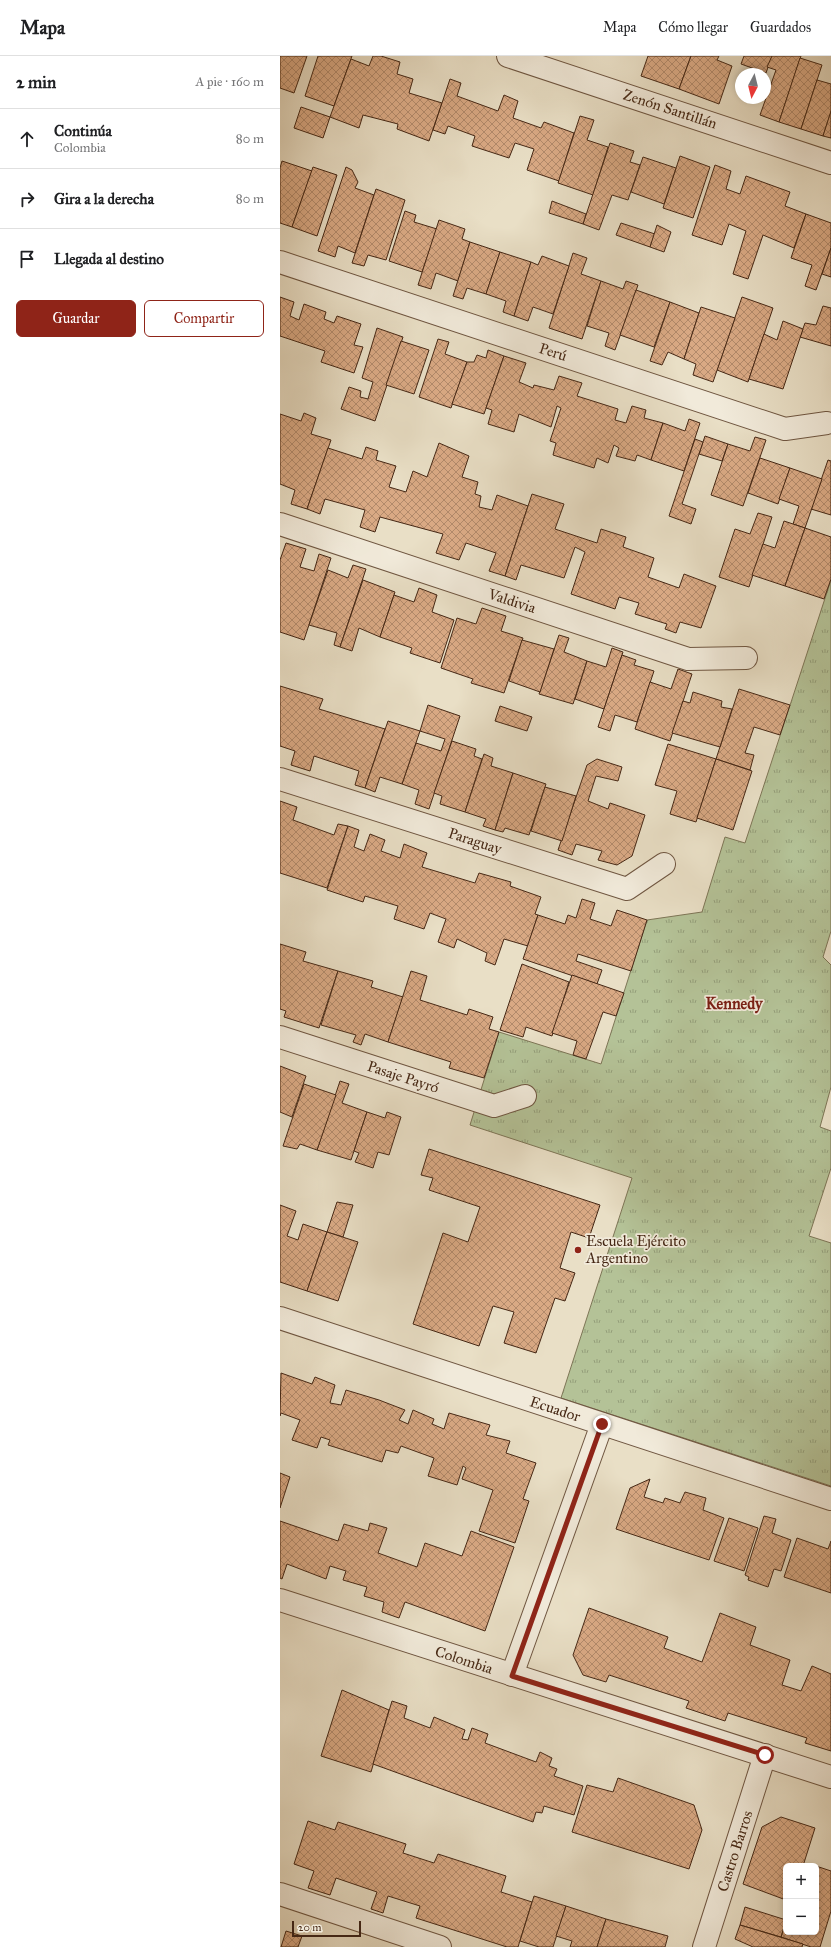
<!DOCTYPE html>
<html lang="es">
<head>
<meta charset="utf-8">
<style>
	:root { --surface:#fff; --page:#f2f2f2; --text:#202124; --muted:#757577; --line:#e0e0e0; --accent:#8f2418 }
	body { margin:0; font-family:"IM FELL Great Primer",serif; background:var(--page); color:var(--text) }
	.controls { position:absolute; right:12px; bottom:12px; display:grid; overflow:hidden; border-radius:6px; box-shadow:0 2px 6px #0003 }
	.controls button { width:36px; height:36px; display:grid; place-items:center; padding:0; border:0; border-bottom:1px solid var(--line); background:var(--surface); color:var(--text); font:20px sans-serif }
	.compass { position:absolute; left:455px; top:12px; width:36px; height:36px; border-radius:50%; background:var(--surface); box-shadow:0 2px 6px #0003; rotate:187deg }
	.scale { position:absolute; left:12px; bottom:10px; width:69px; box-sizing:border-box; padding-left:4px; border:2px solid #462815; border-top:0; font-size:11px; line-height:14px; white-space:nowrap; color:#462815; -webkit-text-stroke:3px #f1eada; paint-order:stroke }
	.stop { position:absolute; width:12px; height:12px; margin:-9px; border:3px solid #8f2418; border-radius:50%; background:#fff }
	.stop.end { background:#8f2418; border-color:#fff; box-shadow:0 1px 4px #0008 }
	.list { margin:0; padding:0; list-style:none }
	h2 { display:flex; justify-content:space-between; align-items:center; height:52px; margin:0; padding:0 16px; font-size:17px }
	h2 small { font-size:13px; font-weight:400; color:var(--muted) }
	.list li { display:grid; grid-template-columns:26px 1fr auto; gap:12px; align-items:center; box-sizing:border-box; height:60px; padding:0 16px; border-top:1px solid var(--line) }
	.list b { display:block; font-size:15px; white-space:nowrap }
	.list p { margin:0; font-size:13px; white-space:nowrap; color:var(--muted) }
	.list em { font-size:13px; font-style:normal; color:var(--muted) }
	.actions { display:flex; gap:8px; padding:12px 16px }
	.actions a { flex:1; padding:9px 0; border:1px solid var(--accent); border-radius:6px; text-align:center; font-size:14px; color:var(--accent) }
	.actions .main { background:var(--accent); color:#fff }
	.icon { flex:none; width:22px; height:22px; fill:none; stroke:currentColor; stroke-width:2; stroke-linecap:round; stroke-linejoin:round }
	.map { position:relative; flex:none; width:551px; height:1891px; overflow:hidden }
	header { display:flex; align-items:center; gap:24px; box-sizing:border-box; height:56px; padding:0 20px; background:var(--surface); border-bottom:1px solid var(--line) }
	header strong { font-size:19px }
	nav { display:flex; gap:22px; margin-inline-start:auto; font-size:14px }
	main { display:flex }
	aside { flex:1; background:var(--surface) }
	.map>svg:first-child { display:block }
	.park { fill:url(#park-tufts); stroke:#7d7556 }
	.building { fill:url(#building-cross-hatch); stroke:#462815 }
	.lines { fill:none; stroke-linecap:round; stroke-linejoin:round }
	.minor-casing { stroke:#6f5641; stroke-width:24 }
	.tertiary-casing { stroke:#6f5641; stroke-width:24 }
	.minor { stroke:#f1eada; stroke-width:22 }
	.tertiary { stroke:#f1eada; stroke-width:22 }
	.route { stroke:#8f2418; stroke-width:5 }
	.poi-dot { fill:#8f2418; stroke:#f1eada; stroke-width:1.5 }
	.labels { text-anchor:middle; stroke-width:3.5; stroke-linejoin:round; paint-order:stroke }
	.street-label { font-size:15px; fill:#462815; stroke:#f1eada }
	.poi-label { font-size:15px; fill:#462815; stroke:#f1eada; text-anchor:start }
	.neighbourhood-label { font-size:16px; font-weight:bold; fill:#7a1f14; stroke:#f1eada }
</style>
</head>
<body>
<header>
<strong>Mapa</strong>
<nav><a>Mapa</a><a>Cómo llegar</a><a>Guardados</a></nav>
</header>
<main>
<aside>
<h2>2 min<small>A pie · 160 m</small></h2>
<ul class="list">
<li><svg class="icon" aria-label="ahead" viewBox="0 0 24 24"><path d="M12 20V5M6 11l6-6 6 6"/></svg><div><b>Continúa</b><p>Colombia</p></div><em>80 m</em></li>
<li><svg class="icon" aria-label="right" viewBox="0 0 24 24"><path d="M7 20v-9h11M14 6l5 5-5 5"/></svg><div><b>Gira a la derecha</b></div><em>80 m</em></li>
<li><svg class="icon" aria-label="arrive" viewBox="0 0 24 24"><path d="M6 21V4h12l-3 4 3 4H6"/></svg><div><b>Llegada al destino</b></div></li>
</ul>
<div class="actions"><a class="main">Guardar</a><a>Compartir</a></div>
</aside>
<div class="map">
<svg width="551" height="1891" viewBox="0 0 551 1891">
	<defs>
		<pattern id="park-tufts" width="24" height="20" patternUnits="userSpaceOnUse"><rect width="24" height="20" fill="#b4c297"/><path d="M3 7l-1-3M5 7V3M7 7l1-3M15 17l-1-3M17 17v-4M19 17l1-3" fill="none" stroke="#949e7a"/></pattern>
		<pattern id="building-cross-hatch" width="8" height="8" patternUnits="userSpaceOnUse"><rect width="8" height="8" fill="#d9a984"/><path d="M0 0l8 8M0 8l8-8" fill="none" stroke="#b28a6b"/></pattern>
	</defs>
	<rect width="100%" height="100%" fill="#e9dfc6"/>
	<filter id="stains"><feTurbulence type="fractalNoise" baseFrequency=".005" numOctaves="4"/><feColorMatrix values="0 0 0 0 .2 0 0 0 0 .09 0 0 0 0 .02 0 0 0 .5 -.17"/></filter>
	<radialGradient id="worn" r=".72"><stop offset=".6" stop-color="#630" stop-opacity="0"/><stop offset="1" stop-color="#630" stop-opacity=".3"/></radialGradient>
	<polygon class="park" points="551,524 551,875 543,901 551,909 551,1031 540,1071 551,1075 551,1112 529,1180 551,1187 551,1430 281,1342 352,1122 190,1069 219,976 321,1008 367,864 422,856 445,781 465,787"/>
	<g class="building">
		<polygon points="0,0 27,0 14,37 0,32"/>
		<polygon points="38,0 72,0 54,50 25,40"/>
		<polygon points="93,0 101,0 120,6 117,18 133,23 129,37 162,47 149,85 117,73 118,68 83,59 79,72 50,61 71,3 89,10"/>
		<polygon points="368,0 411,0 399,33 361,20"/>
		<polygon points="411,0 439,0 437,4 452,10 439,48 399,33"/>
		<polygon points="464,0 492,0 486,17 461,8"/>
		<polygon points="492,0 521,0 499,66 480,59 496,14 487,11"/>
		<polygon points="520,2 542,9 521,73 499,66"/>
		<polygon points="170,23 181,27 177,40 218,55 224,39 238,45 233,62 261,72 264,66 294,77 279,125 247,114 254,93 235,87 229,102 192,90 195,80 168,70 165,78 153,74"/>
		<polygon points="537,24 551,28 551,56 543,80 521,73"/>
		<polygon points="21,51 50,61 43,82 14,72"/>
		<polygon points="551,55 551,82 543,80"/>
		<polygon points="300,60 314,64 307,84 328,91 313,139 278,127"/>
		<polygon points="330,87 354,95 350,106 360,109 348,144 332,139 319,174 303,168"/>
		<polygon points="400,100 430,111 413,162 383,152"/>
		<polygon points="363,101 396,112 384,148 351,136"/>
		<polygon points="2,105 32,115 12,171 0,167 0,112"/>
		<polygon points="435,109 451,115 446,133 460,138 466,120 510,136 505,150 526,158 514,192 483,179 468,223 453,218 466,175 449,168 442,189 412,179"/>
		<polygon points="33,111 57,119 37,180 12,171"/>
		<polygon points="66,111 72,114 78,126 75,132 94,139 75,197 58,190 55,201 38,195"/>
		<polygon points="96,133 125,144 106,204 88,199 84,210 72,207"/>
		<polygon points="272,145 306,158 303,168 269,157"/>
		<polygon points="125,155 136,159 134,166 157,173 142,216 109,205"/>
		<polygon points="526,158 551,167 551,192 536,234 525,230 532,209 511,202"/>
		<polygon points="159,164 185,173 182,183 190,186 178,225 156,217 151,233 138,229"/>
		<polygon points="341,167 375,178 370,191 336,179"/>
		<polygon points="377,169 391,176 384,196 370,191"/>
		<polygon points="190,186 220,196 206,238 187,232 183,243 173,240"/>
		<polygon points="551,192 551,221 542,218"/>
		<polygon points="220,196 251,206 234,260 223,256 226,245 206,238"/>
		<polygon points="293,197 307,202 301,218 321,225 302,283 269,272"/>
		<polygon points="262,200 289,210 273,258 253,251 248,265 234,260 251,206 258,209"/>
		<polygon points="321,225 343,233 346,225 358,229 335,294 325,290 329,277 307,270"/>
		<polygon points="356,234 390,246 374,291 340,279"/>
		<polygon points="0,241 14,246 10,260 19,264 24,248 46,256 44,263 54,267 57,260 81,268 74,289 83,291 74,317 41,306 45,295 0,280"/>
		<polygon points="462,241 493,252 468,326 437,314"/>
		<polygon points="390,246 419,257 404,303 388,296 382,309 370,305"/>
		<polygon points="543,250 551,252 551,290 520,281 525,267 536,269"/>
		<polygon points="421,251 455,262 433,326 413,319 416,308 404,303"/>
		<polygon points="503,265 523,273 503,333 469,323 484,278 497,284"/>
		<polygon points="97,272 123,281 95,365 61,353 69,331 81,335 80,341 88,343 93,326 82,322"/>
		<polygon points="158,283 169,286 165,298 187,306 171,352 139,341"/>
		<polygon points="121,285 149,294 134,338 106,329"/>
		<polygon points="208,294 224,300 204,358 172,348 187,306 194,306 197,299 206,302"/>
		<polygon points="224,300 246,307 239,326 253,332 254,329 274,334 279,320 302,327 297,340 338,353 335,364 346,367 352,350 366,354 364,362 383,367 371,404 357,399 355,405 336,400 339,392 334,389 328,407 317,402 314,412 273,399 276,387 270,385 281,352 277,350 271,371 239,358 234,376 208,368 212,354 206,352"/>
		<polygon points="24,357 36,362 31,378 51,384 27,453 11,448 15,434 0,428 0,358 21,365"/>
		<polygon points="409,363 420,367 404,415 371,404 383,367 405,375"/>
		<polygon points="425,380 448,388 442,405 419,398"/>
		<polygon points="475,381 486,384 463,450 431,439 448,388 470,395"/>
		<polygon points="415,383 423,386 402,448 416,453 411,468 389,460"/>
		<polygon points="159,387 189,400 182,421 198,426 195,438 201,440 199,451 212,454 217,439 248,450 225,520 209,515 216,497 186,487 179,504 156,497 163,478 100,461 95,476 80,471 85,454 45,443 40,458 27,453 48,392 82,403 86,391 98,395 96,404 116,410 109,431 126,436 133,415 147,421"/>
		<polygon points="480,402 510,412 498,448 468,437"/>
		<polygon points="548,404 551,405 551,459 531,453"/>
		<polygon points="510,412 542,423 525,472 513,468 519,450 499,443"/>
		<polygon points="252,438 284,448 275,473 317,487 321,473 346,481 343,491 374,502 368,521 399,532 404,518 436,530 421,572 400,566 396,577 385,573 387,568 355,558 359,547 339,541 335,553 291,538 305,496 295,491 284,522 241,509 236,524 225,520"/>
		<polygon points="478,457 492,461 469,531 439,521 455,473 470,478"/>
		<polygon points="504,465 525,472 505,530 472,519 483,488 495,492"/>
		<polygon points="525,472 551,481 551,523 544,543 505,530"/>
		<polygon points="6,487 26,493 20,511 34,515 39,498 51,502 24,584 0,576 0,504"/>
		<polygon points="73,509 86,513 60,591 54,589 57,577 29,569 48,514 68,522"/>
		<polygon points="83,524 115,536 100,581 79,572 72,595 60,591"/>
		<polygon points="139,532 157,539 152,556 174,564 160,607 130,597 132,592 100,581 114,539 134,546"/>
		<polygon points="202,552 226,560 221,575 243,582 224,637 191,627 193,623 161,612 177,562 196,568"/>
		<polygon points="279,579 289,582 284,596 307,605 293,648 259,638"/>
		<polygon points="242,584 274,593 260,636 229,625"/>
		<polygon points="332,592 343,596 324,653 295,643 307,605 326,611"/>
		<polygon points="342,599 356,604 354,609 374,615 357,666 335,659 330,675 318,671"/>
		<polygon points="398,613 412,618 390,685 355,673 370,626 391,633"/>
		<polygon points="0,630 43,643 39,653 105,673 85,732 75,729 79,715 34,700 30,715 11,709 15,695 0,690"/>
		<polygon points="459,633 510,649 500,679 474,671 465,697 474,699 470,714 436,703"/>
		<polygon points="413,636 442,645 441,651 452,653 440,691 392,677 403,645 410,647"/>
		<polygon points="148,649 180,660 149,753 135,748 139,734 122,728 136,687 161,695 165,683 140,675"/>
		<polygon points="220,650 252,661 247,675 215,665"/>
		<polygon points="108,665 140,675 122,728 100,721 95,736 85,732"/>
		<polygon points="172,685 196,693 194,700 202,703 185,756 160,748 162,740 154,737"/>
		<polygon points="388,688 436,703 416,766 390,758 397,735 375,729"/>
		<polygon points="204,698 213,702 211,710 233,717 215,774 203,770 206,763 185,756"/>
		<polygon points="317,703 342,711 338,725 316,720 308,745 328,753 330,747 365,759 352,800 337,809 318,804 322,795 296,788 292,799 278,794 307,709"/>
		<polygon points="436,703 472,715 453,774 417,762"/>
		<polygon points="233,717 266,728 249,779 225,772 223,776 215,774"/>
		<polygon points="265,731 296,740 282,785 251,775"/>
		<polygon points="0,745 17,751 13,764 54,779 58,768 68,770 47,832 0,817"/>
		<polygon points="68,770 79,774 74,791 84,795 90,778 105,784 101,795 120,802 124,788 147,797 142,811 195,827 199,817 231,826 230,830 261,841 255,858 258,859 248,890 224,883 215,909 205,905 207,897 177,883 174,892 158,886 166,863 150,857 144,873 114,863 118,850 85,840 83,846 47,834"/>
		<polygon points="302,843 315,847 310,863 331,870 337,854 367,864 351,915 298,898 296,905 322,914 317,928 243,903 258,859 285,868 288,859 296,862"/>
		<polygon points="0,888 26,896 23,905 58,915 39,972 4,961 6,955 0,953"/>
		<polygon points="242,908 289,926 272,980 246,971 243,981 220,974"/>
		<polygon points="58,915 93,925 91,931 123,941 108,986 85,978 81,989 73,986 76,979 41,969"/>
		<polygon points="131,915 147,920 140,944 187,959 189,953 213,961 209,973 219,976 204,1022 169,1012 171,1006 108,986"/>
		<polygon points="292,919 344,937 336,960 323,956 306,1003 293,999 297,985 272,977"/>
		<polygon points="0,1010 26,1020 12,1061 0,1056"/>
		<polygon points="60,1025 69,1028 62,1047 87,1056 71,1104 37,1094"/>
		<polygon points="24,1028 56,1039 37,1094 20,1088 17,1093 3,1090"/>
		<polygon points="87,1056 105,1062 107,1056 121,1061 109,1099 98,1096 93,1112 75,1106 79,1097 74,1095"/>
		<polygon points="149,1093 320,1149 309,1182 291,1176 280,1212 295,1217 285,1245 275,1242 256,1297 224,1287 234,1256 213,1250 199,1290 133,1268 163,1177 188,1186 200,1151 149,1134 153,1122 141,1119"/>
		<polygon points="57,1146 73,1149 63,1181 47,1176"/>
		<polygon points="0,1149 16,1155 7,1180 18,1184 23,1168 47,1176 27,1235 0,1226"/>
		<polygon points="47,1176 78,1186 58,1245 27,1235"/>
		<polygon points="1,1317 32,1328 35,1321 55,1329 50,1347 61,1349 66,1334 99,1344 125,1354 119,1364 128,1368 133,1354 154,1363 152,1368 164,1373 169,1357 210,1369 206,1379 230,1385 226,1397 256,1407 243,1443 249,1445 235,1487 199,1475 213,1434 182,1423 186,1412 183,1410 177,1429 148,1420 154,1402 121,1390 118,1397 106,1394 102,1406 48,1389 50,1384 41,1381 37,1392 12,1384 20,1364 1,1357 0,1360"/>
		<polygon points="0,1417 10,1421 0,1452"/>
		<polygon points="370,1423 364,1441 383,1447 385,1442 400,1447 405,1436 426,1442 423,1454 444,1462 429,1504 336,1473 350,1432"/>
		<polygon points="484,1460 496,1463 492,1477 511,1484 501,1515 494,1513 488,1531 468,1524 469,1521 465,1519"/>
		<polygon points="449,1462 478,1472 464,1515 434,1505"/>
		<polygon points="0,1465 58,1485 64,1468 88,1475 90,1467 107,1472 98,1497 137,1511 145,1487 182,1500 191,1475 234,1491 205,1575 125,1546 119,1562 102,1556 104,1546 84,1540 87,1531 63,1524 66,1515 50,1510 46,1523 7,1508 2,1523 0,1522"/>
		<polygon points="517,1482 548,1493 551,1485 551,1537 504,1521"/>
		<polygon points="309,1552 388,1581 384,1592 422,1606 440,1557 476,1571 470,1589 510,1604 502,1629 521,1635 532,1610 551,1618 551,1695 525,1687 527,1682 448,1657 445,1665 406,1652 409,1645 329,1619 326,1626 303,1619 293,1599"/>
		<polygon points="62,1634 109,1654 91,1716 41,1700"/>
		<polygon points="112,1645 127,1650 124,1662 150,1672 154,1661 185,1674 182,1683 188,1684 192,1672 208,1678 205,1687 256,1706 260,1696 272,1702 269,1710 277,1713 274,1720 303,1730 294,1759 264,1750 262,1757 256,1756 253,1766 93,1708"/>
		<polygon points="338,1722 414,1749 422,1774 409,1813 292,1776 307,1729 333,1736"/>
		<polygon points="501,1761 535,1772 523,1810 506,1810 506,1844 463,1828 482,1771"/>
		<polygon points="28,1765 55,1774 58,1766 126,1788 123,1797 154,1807 158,1798 226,1820 221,1836 252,1846 238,1891 227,1891 136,1862 140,1850 108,1840 103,1857 91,1853 97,1836 56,1822 50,1839 28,1832 34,1815 14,1808"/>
		<polygon points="536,1810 551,1815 551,1855 540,1891 531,1891 501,1881 506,1864 506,1876 536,1876"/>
		<polygon points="254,1840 286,1850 273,1891 259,1891 240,1885"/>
		<polygon points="286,1850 326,1863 317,1891 290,1891 292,1885 276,1880"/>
		<polygon points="465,1851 506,1864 501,1881 460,1869"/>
		<polygon points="326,1863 388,1880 385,1891 317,1891"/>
		<polygon points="460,1869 523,1888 522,1891 473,1891 455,1883"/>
		<polygon points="6,1875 22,1880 18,1891 1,1891"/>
	</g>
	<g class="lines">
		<defs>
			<g id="minor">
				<polyline points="228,0 551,107"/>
				<polyline points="0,206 505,373 547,367"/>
				<polyline points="0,468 408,603 466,602"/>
				<polyline points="0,723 347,833 384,808"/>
				<polyline points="0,981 214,1050 245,1040"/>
				<polyline points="0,1262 551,1443"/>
				<polyline points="232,1619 322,1368"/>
				<polyline points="0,1838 160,1891"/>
				<polyline points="424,1891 485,1699"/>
			</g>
			<polyline id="tertiary" points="0,1544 551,1721"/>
		</defs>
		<use href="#minor" class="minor-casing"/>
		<use href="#tertiary" class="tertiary-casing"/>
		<use href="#minor" class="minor"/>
		<use href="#tertiary" class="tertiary"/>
	</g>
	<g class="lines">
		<polyline class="route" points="322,1368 232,1620 485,1699"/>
	</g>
	<circle class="poi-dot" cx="298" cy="1194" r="4"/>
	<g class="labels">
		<g class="street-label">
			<text transform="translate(390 53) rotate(18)" y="5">Zenón Santillán</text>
			<text transform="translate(273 296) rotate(18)" y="5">Perú</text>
			<text transform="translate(232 545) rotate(18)" y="5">Valdivia</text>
			<text transform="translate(195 785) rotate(18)" y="5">Paraguay</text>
			<text transform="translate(123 1021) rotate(18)" y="5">Pasaje Payró</text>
			<text transform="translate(275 1353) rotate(18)" y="5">Ecuador</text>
			<text transform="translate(184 1604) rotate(18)" y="5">Colombia</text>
			<text transform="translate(455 1795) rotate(-72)" y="5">Castro Barros</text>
		</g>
		<g class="poi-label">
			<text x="306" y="1190">Escuela Ejército<tspan x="306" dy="17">Argentino</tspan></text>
		</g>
		<g class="neighbourhood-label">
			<text x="454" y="953">Kennedy</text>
		</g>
	</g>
	<rect width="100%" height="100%" filter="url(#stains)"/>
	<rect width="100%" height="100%" fill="url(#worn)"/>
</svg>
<div class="controls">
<button>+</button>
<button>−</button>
</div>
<svg class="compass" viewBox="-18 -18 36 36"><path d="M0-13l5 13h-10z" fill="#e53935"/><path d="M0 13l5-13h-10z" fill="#757577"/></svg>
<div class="scale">20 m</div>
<div class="stop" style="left:485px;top:1699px"></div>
<div class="stop end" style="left:322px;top:1368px"></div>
</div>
</main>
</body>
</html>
